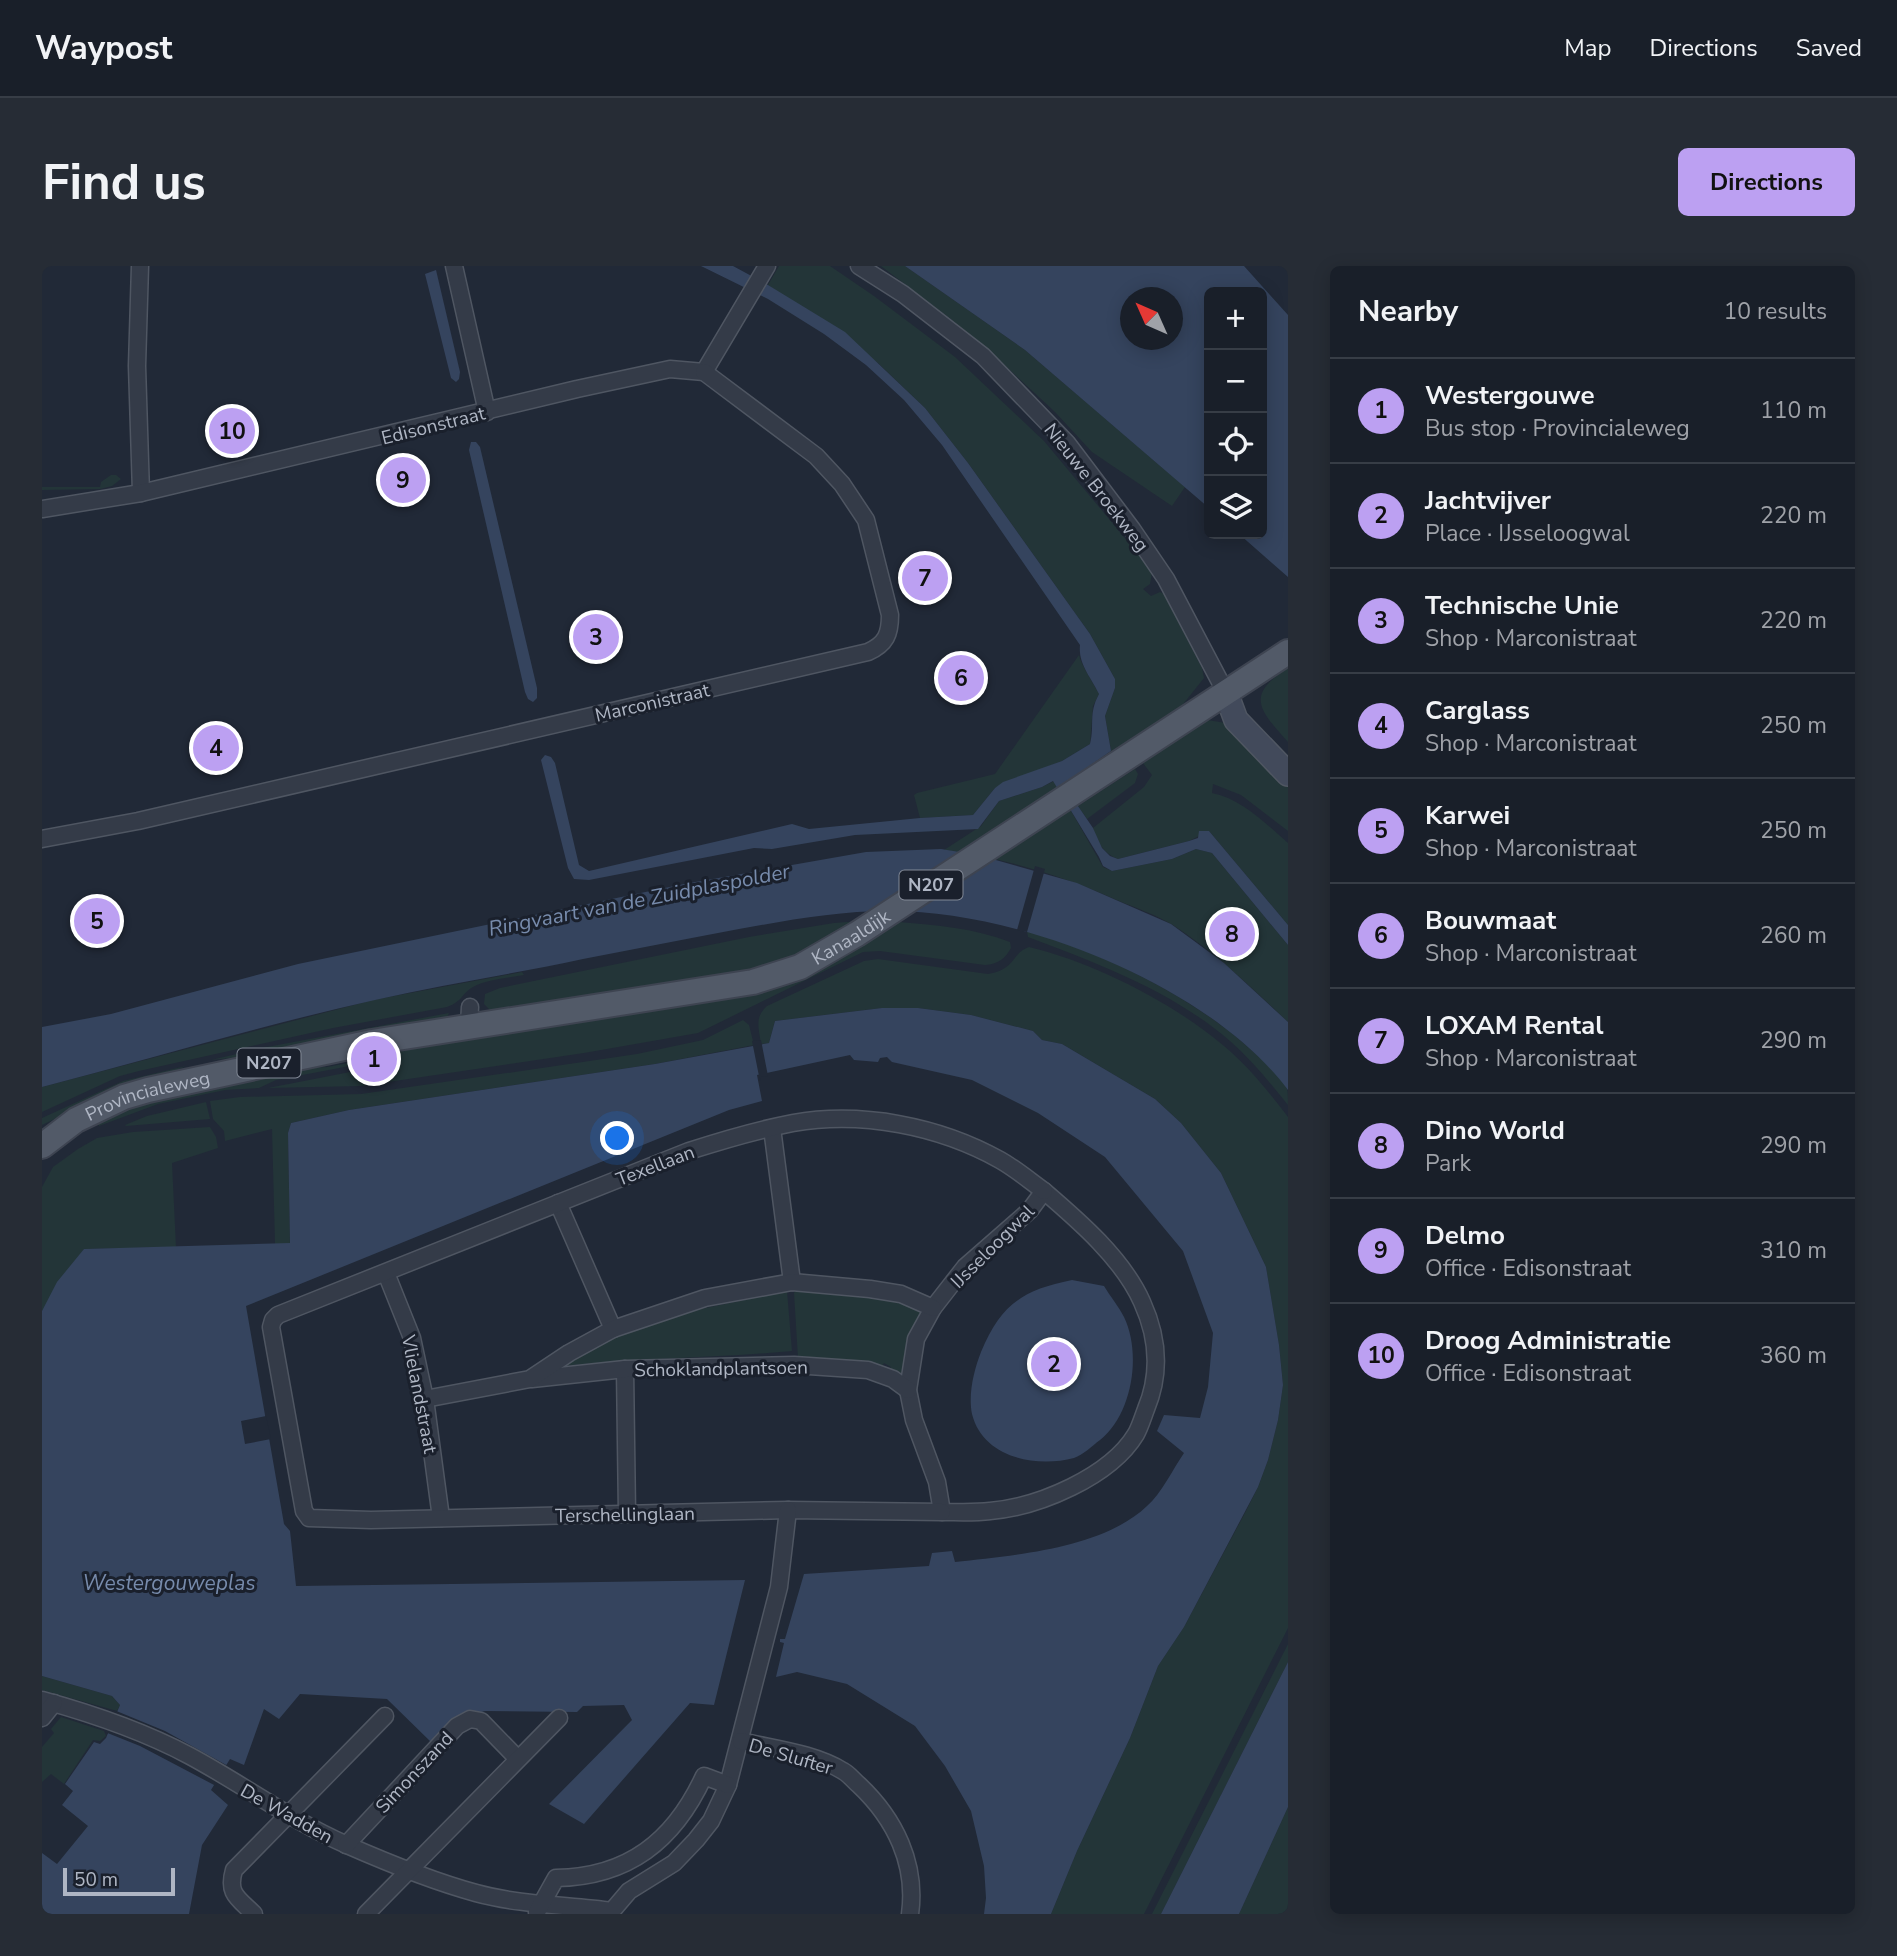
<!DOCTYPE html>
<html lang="en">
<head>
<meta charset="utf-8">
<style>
	:root { --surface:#191f29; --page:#262c35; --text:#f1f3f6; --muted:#9fa2a8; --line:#373d46; --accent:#bca0f2 }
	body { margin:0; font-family:"Nunito Sans",sans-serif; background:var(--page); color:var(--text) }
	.controls { position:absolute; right:21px; top:21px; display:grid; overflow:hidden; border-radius:10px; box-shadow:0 4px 18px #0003 }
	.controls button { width:63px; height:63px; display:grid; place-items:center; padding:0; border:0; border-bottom:2px solid var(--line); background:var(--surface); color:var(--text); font:35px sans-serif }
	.compass { position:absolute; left:1078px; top:21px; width:63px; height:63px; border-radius:50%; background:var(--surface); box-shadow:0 4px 18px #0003; rotate:315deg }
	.scale { position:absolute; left:21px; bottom:18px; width:112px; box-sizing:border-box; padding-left:7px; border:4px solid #afb6c4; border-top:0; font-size:19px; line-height:24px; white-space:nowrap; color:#afb6c4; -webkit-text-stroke:5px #1a202c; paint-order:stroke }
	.you { position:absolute; left:576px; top:873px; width:24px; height:24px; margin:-18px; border:5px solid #fff; border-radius:50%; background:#1a73e8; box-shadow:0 0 0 10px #1a73e833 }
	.badge { display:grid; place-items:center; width:46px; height:46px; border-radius:50%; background:var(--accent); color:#111; font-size:23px; font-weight:700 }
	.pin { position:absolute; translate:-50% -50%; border:4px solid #fff; box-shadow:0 2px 7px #0006 }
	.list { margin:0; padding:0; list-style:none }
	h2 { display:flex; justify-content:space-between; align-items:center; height:91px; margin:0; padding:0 28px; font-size:30px }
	h2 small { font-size:23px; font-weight:400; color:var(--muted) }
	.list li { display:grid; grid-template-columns:46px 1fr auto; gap:21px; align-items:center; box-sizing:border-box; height:105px; padding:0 28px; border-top:2px solid var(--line) }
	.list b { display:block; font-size:26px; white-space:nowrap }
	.list p { margin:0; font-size:23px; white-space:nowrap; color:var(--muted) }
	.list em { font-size:23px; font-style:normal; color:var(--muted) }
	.icon { flex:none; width:38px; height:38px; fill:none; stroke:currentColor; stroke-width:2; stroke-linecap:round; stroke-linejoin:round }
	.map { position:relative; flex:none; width:1246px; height:1648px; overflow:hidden; border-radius:10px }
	header { display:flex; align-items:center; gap:42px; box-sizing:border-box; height:98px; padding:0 35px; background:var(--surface); border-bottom:2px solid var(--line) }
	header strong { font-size:33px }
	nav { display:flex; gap:38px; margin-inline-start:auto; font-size:24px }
	.intro { display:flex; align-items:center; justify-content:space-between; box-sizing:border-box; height:168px; padding:0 42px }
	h1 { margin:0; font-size:49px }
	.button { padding:18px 32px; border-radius:10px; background:var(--accent); color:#111; font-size:24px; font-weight:700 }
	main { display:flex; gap:42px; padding:0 42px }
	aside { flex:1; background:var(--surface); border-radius:10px; box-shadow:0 4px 18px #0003 }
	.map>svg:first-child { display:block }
	.green { fill:#233538 }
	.water { fill:#35445e; fill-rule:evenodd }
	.pier { fill:#212937 }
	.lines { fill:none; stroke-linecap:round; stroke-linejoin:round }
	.street-casing { stroke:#4f5662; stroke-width:19 }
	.secondary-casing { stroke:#4f5662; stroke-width:26 }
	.primary-casing { stroke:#3e4451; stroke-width:28 }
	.street { stroke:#343b48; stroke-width:16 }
	.secondary { stroke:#424a5b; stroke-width:23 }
	.primary { stroke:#525a68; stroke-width:24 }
	.labels { text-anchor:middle; stroke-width:6; stroke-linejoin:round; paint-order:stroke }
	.shield { fill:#1a202c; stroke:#828996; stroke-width:2 }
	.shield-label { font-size:18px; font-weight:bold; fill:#afb6c4 }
	.street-label { font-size:19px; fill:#afb6c4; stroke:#1a202c }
	.water-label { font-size:21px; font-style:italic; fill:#778bac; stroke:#1a202c }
</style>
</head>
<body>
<header>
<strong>Waypost</strong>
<nav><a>Map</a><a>Directions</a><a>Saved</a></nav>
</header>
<div class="intro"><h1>Find us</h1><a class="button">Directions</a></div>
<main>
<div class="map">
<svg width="1246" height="1648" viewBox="0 0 1246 1648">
	<rect width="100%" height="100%" fill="#212937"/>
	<g class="green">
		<polygon points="737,0 788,0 832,30 913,91 1002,175 1107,301 1110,307 1108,318 1101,323 1109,330 1118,326 1122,328 1160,402 1162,412 1134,447 1069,485 1063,450 1073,422 1073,413 1048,368 926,197 883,142 836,97 726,19"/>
		<polygon points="839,0 863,0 983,84 1143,221 1130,240 1050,186 1013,146 955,92 910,54"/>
		<polygon points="69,209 74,209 79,213 70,220 58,223 0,224 0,221 58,221 59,216"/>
		<path d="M1037,389C1040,401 1051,416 1057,428L1051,440L1048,478L1020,495L953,522L931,549L878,552L872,529L875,527L953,508Z"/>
		<path d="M1246,402V476C1217,444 1203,429 1246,402Z"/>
		<path d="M1165,454L1184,457L1246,514V565L1199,529L1171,518L1170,527C1200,533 1223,557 1246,577V659L1167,565L1147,575L1076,593C1062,588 1055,576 1051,562L1102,521L1110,509L1101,497L1130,473Z"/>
		<polygon points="1093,503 1096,508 1093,517 1045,553 1036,540"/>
		<path d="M1012,515L1061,601L1070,605L1130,593L1154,583L1170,587L1246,679V756C1210,722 1173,686 1131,659C1114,649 1095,642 1077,635C1021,610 963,592 902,584L939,560L957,535L1000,521Z"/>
		<path d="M819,655C804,664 788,673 772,681C727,702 680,710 631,715L632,720L449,745L442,738L443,728L458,722L707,671L792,657Z"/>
		<path d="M857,656C894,659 932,662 968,676L969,682C963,693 956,698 943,699L838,685L821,686L656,767L542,787L319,820L226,822L354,797L353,782L636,736L638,741C686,734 733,722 778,703C806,691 831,672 857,656Z"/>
		<path d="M985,665C1066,688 1166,738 1225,799C1232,805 1242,814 1245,823C1246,827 1246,835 1246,839C1228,817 1210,794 1188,775C1130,725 1057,698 986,671Z"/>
		<path d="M987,681C1053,697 1130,736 1182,780C1206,800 1227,826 1246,851V1362L1102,1648H1009L1035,1585L1088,1472L1116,1400L1142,1361L1204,1245L1216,1221L1226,1194L1236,1154L1241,1119L1237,1079L1224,1001L1179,907L1139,857L1113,833L1020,778L1000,774L991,765L929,749L876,742H840L733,755L727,777L719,778C717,763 712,751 725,740L822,695L836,693L946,708C975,703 969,687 987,681Z"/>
		<path d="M480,706L482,709C466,712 445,713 431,721C419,728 421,735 405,741L291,762L97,805L78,810L0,846V821L331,734Z"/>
		<polygon points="407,747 404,754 218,789 169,794 225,781"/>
		<polygon points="701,754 707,759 712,779 613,798 307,844 249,857 246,867 248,978 233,978 230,863 183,875 182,865 171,853 168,835 198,831 319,828 493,803 595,788 661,774"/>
		<polygon points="350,784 350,792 234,814 217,822 183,824 116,838 57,860 54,855 93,838 240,803 285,801 327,793"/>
		<polygon points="144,800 111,814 74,824 0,859 0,852 81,815"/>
		<polygon points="164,836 168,853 84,860 83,859 105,850"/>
		<polygon points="168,861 174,871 176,882 130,897 134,981 42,983 0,1045 0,921 11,901 36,883 55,872 91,866"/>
		<polygon points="755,1023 800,1024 868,1037 877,1043 880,1049 863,1102 860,1107 845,1108 849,1101 842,1097 838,1104 756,1092 752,1027"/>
		<path d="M745,1025L750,1085C674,1092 597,1092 521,1100L565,1074L640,1047Z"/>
		<polygon points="1246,1378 1246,1396 1119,1648 1110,1648"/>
		<polygon points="0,1410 70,1430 78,1439 75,1445 0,1424"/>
		<polygon points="19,1451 62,1465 64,1470 58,1475 51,1474 22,1518 9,1508 0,1516 0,1481 12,1467 9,1463"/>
		<polygon points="1246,1541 1246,1648 1197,1648"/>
	</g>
	<g class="water">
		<path d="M659,0H691L726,19L803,66L883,142L926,197L1048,368L1073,413V422L1063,450L1069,485L1021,518L1051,562L1060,582L1068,590L1076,593L1147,575L1156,572L1157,565H1167L1246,659V679L1170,587L1154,583L1130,593L1070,605L1061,600L1057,591L1011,515L1000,521L957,535L936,563L813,569L730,583L712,582L547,614L532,613L526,602L499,494L503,489L509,491L513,497L537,599L547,605L750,558L767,563L878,552L931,549L953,522L961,516L1020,495L1048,478C1053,459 1046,448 1057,428C1049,411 1036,398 1038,379L900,179L862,134L824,99L782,68L726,33Z"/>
		<path d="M863,0H1202L1246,49V311L1197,268H1220V26H1167V242L983,84ZM1088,32H1130V74H1088Z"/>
		<polygon points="394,4 418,106 417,113 414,116 409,112 383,8"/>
		<polygon points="429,176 434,176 438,181 495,422 495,432 491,436 486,433 483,426 427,184"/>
		<path d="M899,583L936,589L1035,617L1129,658L1182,697L1246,756V824C1167,719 977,644 847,645C796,645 747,654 697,663C644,673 593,683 541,693C472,708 402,718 333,734C221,759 111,792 0,821V761L69,748L256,698L642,618L824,586Z"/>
		<path d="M840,742H876L929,749L991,765L1000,774L1020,778L1113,833L1139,857L1179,907L1224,1001L1237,1079L1241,1119L1236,1154L1226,1194L1216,1221L1142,1361L1116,1400L1088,1472L1035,1585L1009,1648H942L944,1632L942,1600L929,1545L903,1500L873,1460L805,1418L755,1406L734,1411L742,1377L738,1376V1373H743L762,1308L887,1300L890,1287L910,1285L913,1296C973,1289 1060,1283 1105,1240C1119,1228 1131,1203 1142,1187L1115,1165L1122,1149L1158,1152L1166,1121L1171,1067L1141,985L1063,891L996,847L930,814L850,796L845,791L838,792L836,796L812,794L808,789L715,809L720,835L687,844L204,1040L242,1258L248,1265L254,1320L703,1314L672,1439L648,1437L542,1558L507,1538L590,1454L582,1439L541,1440L535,1446L443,1445L415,1452L390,1477L345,1433L258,1428L237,1453L222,1443L202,1499L188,1493L169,1524L186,1539L160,1579L147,1648H0V1587L15,1598L46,1560L20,1539L31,1525L23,1518L52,1476L58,1478L64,1472L78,1439L70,1430L0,1410V1045L15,1016L42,983L248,977L246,867L249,857L307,844L613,798L727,777L733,755Z"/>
		<path d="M1030,1014L1062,1020C1068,1030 1077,1041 1082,1051C1100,1088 1090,1149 1058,1174C1050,1180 1041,1189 1032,1192C994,1202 941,1192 930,1148C926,1128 932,1104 939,1086C959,1038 981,1024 1030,1014Z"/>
		<polygon points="1246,1396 1246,1541 1197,1648 1119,1648"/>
	</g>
	<g class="pier">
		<polygon points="993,600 1003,603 985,666 975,664"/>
		<polygon points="719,774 726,810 719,811 718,815 710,775"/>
		<polygon points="224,1150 229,1173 203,1178 199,1155"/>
		<polygon points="72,1444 123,1465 186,1500 174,1520 98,1480 63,1466"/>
	</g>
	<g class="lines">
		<defs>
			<g id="street">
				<polyline points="98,0 95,100 99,227"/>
				<polyline points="412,0 445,146"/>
				<polyline points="817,0 861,28 941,90 1025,177 1090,263 1124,313 1184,427"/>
				<polyline points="0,243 99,227 535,123 628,103 662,106 725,0"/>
				<path d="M0,573L96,555L826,386C844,378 848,368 848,349L824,254L800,218L774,190L662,106"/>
				<polyline points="427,759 428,741"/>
				<polyline points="730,862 750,1016"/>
				<path d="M1002,925C1037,955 1081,993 1100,1036C1116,1071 1119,1107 1104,1143C1101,1151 1098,1161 1094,1168C1068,1211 996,1241 948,1245C932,1247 916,1246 900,1246L895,1216L872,1154L866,1124L874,1073L891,1042L923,1001L988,944Z"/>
				<polyline points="516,937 571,1063"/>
				<polyline points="344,1007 370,1072 383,1133 399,1252"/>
				<polyline points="583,1103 585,1248"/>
				<polyline points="490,1113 583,1103 752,1099 826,1104 851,1113 866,1124"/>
				<polyline points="383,1133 488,1113 527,1087 571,1063 663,1032 750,1016 828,1023 859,1028 891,1042"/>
				<path d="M900,1246L746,1244L329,1254L267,1252L262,1245L229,1061L231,1054L236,1049L647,885C681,874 715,864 751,857C820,845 897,860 958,894C974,903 988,915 1002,925"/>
				<path d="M0,1434C51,1448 101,1465 148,1490C202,1519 248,1554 305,1579C346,1597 390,1615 434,1627C478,1639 525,1639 570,1645L587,1625L632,1597L654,1574L669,1555L686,1519L737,1321L746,1244"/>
				<polyline points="0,1452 12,1437"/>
				<path d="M699,1475C732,1483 772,1487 801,1505C807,1508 812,1515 817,1519C853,1553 875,1598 868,1648"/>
				<polyline points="304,1579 415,1460 428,1453 439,1455 476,1493"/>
				<path d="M495,1646L514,1612C586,1611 632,1575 662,1510L686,1519"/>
				<path d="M212,1648C196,1632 185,1628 192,1604L343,1450"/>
				<polyline points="324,1648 517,1452"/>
			</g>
			<polyline id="secondary" points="1184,427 1194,454 1246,508"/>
			<g id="primary">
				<path id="s1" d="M0,880L34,854L82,831L106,824L330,776L711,716L758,701L815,668L1246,386"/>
			</g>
		</defs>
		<use href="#street" class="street-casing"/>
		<use href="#secondary" class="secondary-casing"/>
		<use href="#primary" class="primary-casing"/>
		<use href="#street" class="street"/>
		<use href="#secondary" class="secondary"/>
		<use href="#primary" class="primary"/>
	</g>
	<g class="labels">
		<g class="shield">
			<rect x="857.5" y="604.5" width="63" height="29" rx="5"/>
			<rect x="195.5" y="782.5" width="63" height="29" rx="5"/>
		</g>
		<g class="shield-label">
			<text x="889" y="625">N207</text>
			<text x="227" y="803">N207</text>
		</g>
		<g class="street-label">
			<text transform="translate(391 159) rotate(-14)" y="7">Edisonstraat</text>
			<text transform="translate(1055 221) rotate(52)" y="7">Nieuwe Broekweg</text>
			<text transform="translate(610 436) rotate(-13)" y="7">Marconistraat</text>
			<text dy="7" stroke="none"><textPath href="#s1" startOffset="844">Kanaaldijk</textPath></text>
			<text dy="7" stroke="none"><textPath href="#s1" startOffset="119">Provincialeweg</textPath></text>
			<text transform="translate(613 899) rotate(-21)" y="7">Texellaan</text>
			<text transform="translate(950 980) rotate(-45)" y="7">IJsseloogwal</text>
			<text transform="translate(679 1102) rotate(-1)" y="7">Schoklandplantsoen</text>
			<text transform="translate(378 1128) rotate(79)" y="7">Vlielandstraat</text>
			<text transform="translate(583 1248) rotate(-1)" y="7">Terschellinglaan</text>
			<text transform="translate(749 1490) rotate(16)" y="7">De Slufter</text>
			<text transform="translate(372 1506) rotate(-47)" y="7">Simonszand</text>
			<text transform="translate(245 1547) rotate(29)" y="7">De Wadden</text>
		</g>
		<g class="water-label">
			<text transform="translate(597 634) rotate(-11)" y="7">Ringvaart van de Zuidplaspolder</text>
			<text x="127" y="1324">Westergouweplas</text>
		</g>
	</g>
</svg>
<div class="controls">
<button>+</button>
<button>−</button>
<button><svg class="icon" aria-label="locate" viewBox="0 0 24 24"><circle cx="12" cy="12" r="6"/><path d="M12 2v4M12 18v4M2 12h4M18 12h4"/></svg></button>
<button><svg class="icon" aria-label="layers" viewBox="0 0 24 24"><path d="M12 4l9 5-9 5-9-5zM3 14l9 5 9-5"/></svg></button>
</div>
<svg class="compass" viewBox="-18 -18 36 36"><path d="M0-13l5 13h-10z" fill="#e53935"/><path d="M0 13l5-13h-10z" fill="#9fa2a8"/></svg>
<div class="scale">50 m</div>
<div class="you"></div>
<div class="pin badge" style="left:332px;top:793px">1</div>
<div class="pin badge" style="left:1012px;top:1098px">2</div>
<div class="pin badge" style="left:554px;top:371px">3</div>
<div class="pin badge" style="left:174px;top:482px">4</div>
<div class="pin badge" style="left:55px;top:655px">5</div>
<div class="pin badge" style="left:919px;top:412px">6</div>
<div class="pin badge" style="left:883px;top:312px">7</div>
<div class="pin badge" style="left:1190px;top:668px">8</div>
<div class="pin badge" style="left:361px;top:214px">9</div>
<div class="pin badge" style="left:190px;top:165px">10</div>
</div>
<aside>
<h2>Nearby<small>10 results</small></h2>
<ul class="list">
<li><span class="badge">1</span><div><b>Westergouwe</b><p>Bus stop · Provincialeweg</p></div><em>110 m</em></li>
<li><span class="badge">2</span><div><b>Jachtvijver</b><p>Place · IJsseloogwal</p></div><em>220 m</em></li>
<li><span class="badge">3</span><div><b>Technische Unie</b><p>Shop · Marconistraat</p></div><em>220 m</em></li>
<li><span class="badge">4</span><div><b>Carglass</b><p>Shop · Marconistraat</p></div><em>250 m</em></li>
<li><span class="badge">5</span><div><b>Karwei</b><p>Shop · Marconistraat</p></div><em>250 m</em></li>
<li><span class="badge">6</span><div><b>Bouwmaat</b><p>Shop · Marconistraat</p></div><em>260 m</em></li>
<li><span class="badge">7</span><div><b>LOXAM Rental</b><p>Shop · Marconistraat</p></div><em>290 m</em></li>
<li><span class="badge">8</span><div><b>Dino World</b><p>Park</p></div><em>290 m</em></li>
<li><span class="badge">9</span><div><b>Delmo</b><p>Office · Edisonstraat</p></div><em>310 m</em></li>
<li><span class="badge">10</span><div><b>Droog Administratie</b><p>Office · Edisonstraat</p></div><em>360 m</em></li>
</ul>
</aside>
</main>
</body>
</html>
